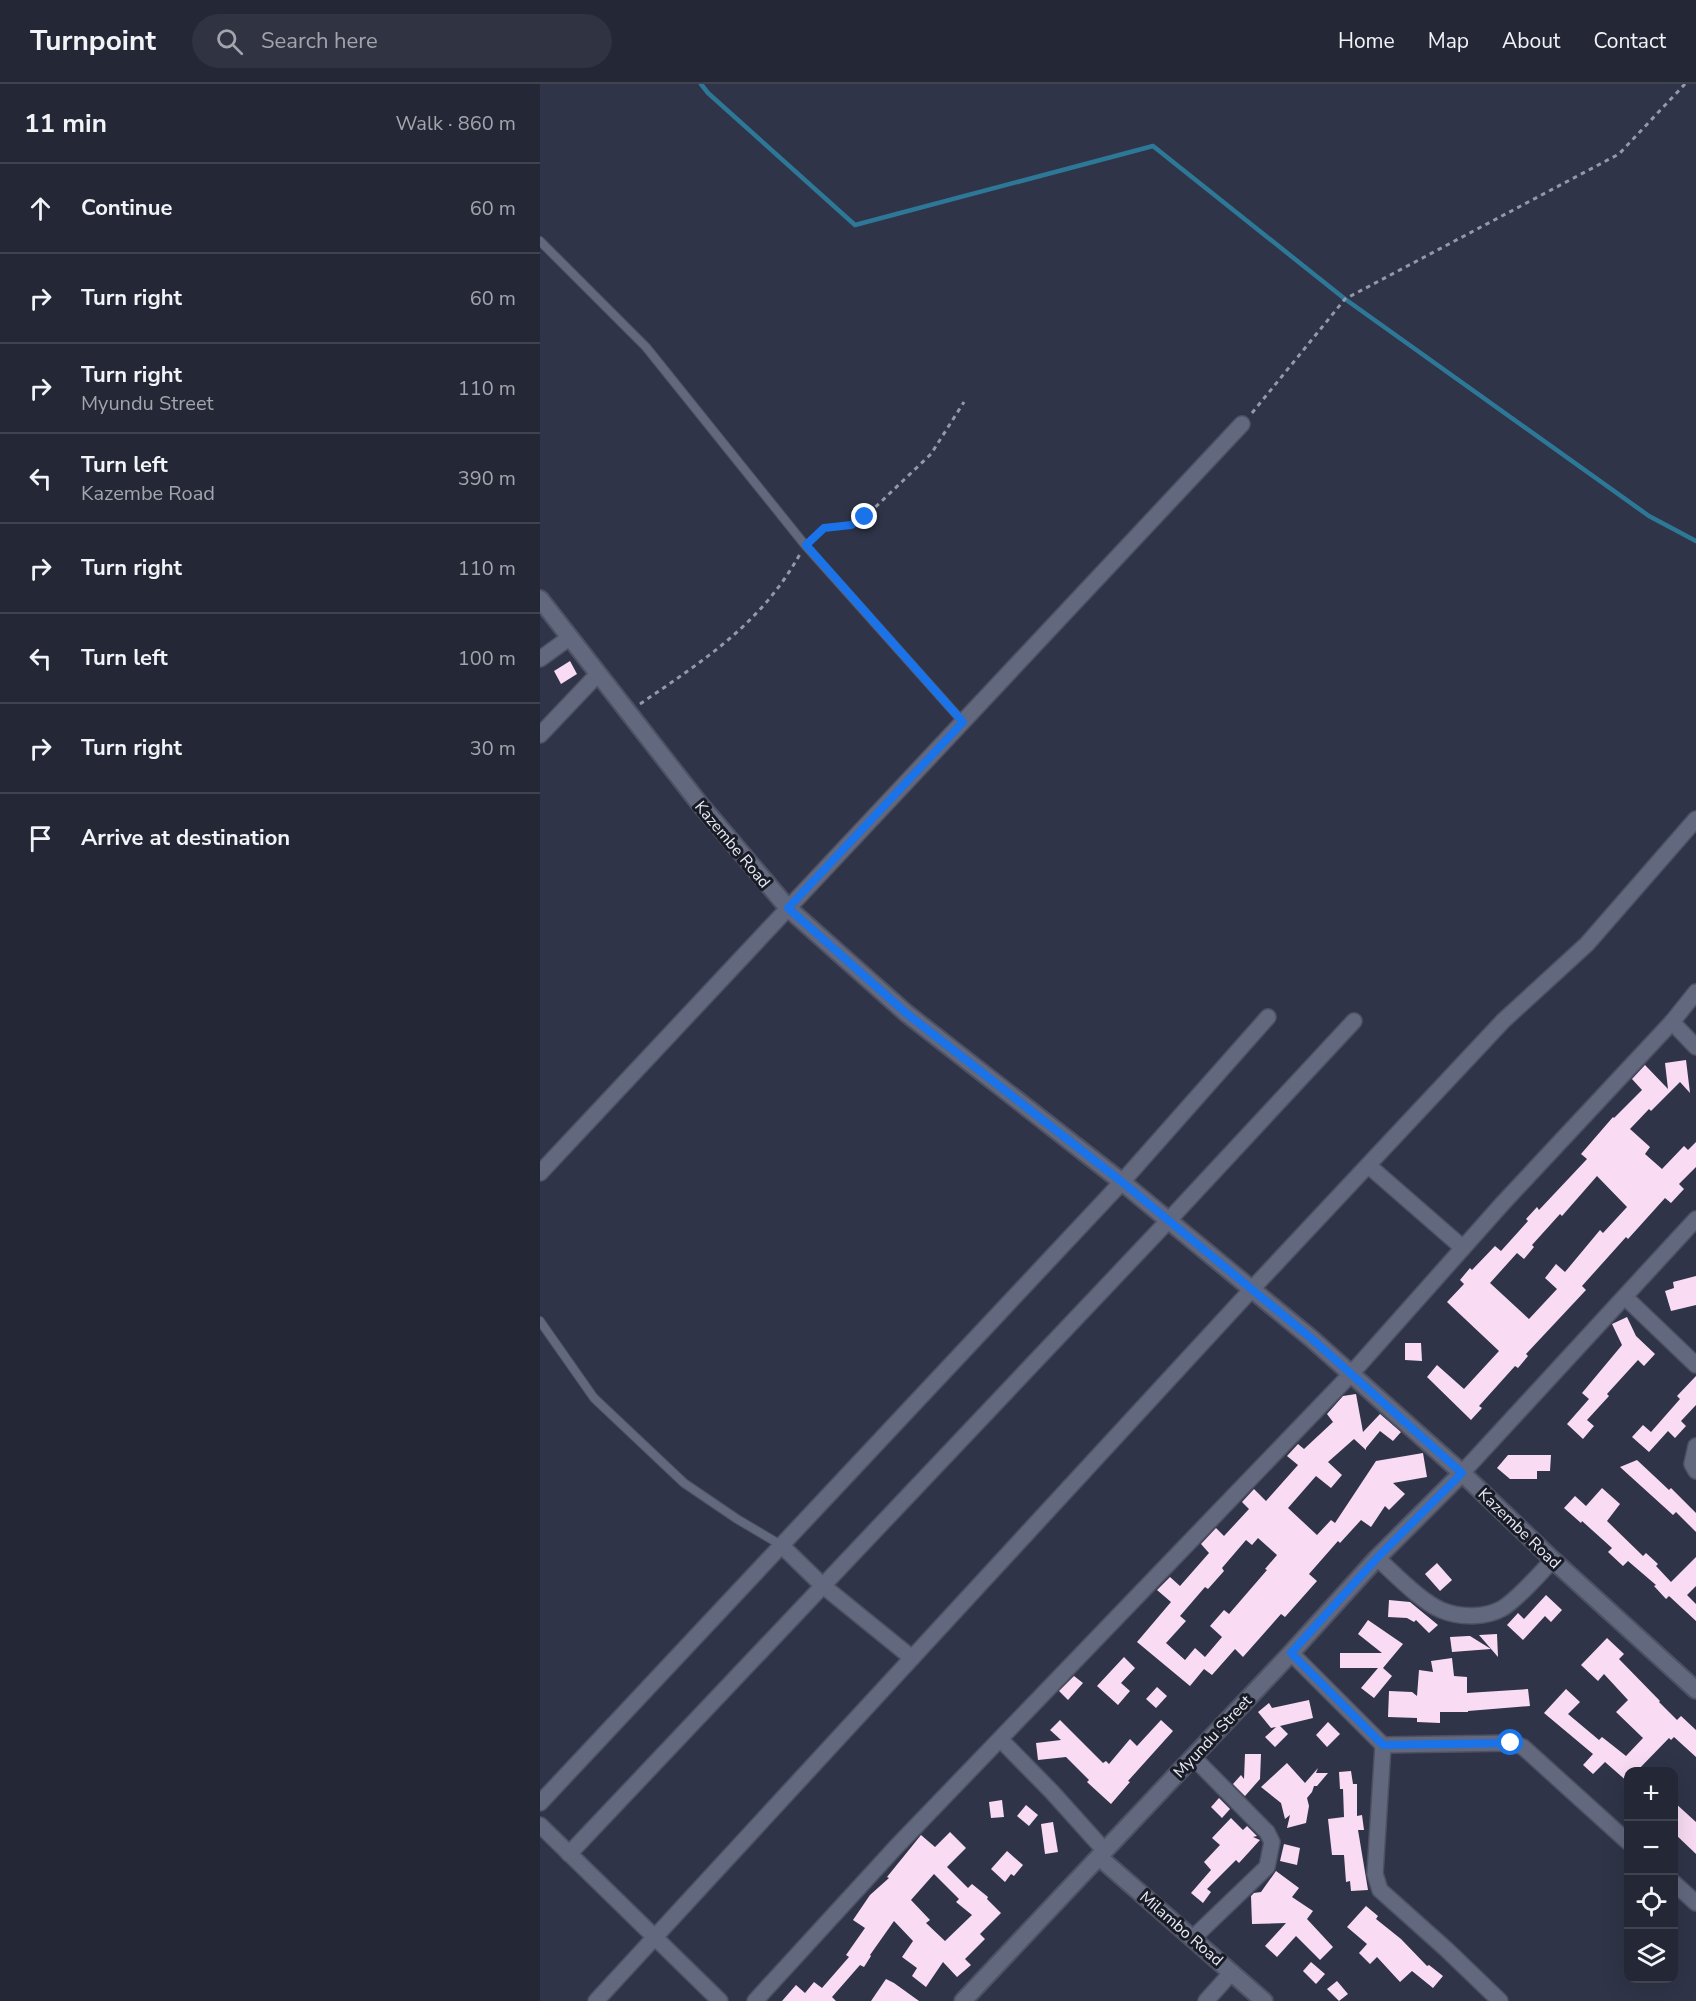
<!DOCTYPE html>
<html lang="en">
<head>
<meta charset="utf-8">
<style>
	:root { --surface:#232736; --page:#2f3342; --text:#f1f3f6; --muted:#a3a5ad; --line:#404451 }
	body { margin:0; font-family:"Nunito Sans",sans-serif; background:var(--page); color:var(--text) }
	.controls { position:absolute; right:18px; bottom:18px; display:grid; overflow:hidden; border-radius:12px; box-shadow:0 6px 24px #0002 }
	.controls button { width:54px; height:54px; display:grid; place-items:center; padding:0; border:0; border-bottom:2px solid var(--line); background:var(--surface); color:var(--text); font:30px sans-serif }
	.stop { position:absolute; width:18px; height:18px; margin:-14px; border:4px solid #1a73e8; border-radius:50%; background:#fff }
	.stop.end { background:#1a73e8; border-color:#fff; box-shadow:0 2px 6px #0008 }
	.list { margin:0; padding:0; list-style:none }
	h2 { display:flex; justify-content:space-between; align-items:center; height:78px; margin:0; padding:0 24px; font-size:26px }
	h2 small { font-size:20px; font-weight:400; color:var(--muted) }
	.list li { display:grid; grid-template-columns:39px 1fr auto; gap:18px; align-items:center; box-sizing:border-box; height:90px; padding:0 24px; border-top:2px solid var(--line) }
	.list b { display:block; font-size:22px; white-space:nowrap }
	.list p { margin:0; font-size:20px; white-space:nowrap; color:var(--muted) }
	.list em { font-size:20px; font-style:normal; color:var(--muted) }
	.icon { flex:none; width:33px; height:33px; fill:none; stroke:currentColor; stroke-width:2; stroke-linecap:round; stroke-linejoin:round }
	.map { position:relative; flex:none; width:1156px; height:1917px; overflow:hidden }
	header { display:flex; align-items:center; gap:36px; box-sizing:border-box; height:84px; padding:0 30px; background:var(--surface); border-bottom:2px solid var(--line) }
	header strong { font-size:28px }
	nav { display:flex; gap:33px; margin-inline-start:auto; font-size:21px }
	.search { width:420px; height:54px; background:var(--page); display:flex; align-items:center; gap:15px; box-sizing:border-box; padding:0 21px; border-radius:33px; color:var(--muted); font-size:22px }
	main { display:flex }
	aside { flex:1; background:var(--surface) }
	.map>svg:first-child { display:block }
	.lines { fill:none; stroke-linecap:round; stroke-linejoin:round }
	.stream { stroke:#2e7897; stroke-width:4.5 }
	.building { fill:#f9dcf3; fill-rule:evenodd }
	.service-casing { stroke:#4d5163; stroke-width:10 }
	.minor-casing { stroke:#4d5163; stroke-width:18 }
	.tertiary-casing { stroke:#4d5163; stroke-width:20 }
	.secondary-casing { stroke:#4d5163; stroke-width:20 }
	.path { stroke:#9498a9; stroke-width:3; stroke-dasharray:4.5 4.5; stroke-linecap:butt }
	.service { stroke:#62687e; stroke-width:8 }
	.minor { stroke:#62687e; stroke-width:15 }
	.tertiary { stroke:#62687e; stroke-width:16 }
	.secondary { stroke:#62687e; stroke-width:16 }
	.route { stroke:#1a73e8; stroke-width:8 }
	.labels { text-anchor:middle; stroke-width:6; stroke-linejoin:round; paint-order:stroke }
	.street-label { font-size:16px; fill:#e8ebf8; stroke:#1a1c25 }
</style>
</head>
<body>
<header>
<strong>Turnpoint</strong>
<div class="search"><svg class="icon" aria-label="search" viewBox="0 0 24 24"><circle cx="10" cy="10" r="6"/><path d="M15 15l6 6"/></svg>Search here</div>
<nav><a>Home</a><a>Map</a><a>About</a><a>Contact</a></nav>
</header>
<main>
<aside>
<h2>11 min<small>Walk · 860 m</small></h2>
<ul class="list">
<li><svg class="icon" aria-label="ahead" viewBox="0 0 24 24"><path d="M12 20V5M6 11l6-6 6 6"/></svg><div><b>Continue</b></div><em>60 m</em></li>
<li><svg class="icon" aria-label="right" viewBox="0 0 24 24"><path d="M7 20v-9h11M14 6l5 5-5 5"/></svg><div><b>Turn right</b></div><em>60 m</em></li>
<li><svg class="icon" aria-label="right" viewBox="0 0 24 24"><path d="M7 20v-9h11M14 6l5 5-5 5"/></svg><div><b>Turn right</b><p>Myundu Street</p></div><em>110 m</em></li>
<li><svg class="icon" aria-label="left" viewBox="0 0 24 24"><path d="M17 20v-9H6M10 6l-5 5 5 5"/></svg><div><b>Turn left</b><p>Kazembe Road</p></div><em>390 m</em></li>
<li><svg class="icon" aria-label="right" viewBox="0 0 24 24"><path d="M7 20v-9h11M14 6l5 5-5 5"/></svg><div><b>Turn right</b></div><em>110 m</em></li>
<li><svg class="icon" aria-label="left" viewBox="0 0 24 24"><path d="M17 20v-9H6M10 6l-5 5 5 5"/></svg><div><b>Turn left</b></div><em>100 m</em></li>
<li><svg class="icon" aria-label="right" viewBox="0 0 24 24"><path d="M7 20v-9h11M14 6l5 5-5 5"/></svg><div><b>Turn right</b></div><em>30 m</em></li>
<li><svg class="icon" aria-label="arrive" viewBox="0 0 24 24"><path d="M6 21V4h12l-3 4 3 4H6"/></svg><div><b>Arrive at destination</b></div></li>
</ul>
</aside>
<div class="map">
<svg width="1156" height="1917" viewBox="0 0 1156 1917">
	<rect width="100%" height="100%" fill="#2f3448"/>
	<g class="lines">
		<polyline class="stream" points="161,0 168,9 315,141 613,62 805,215 1109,432 1156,457"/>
	</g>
	<g class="building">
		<polygon points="30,577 37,590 21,600 14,587"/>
		<path d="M1146,976L1150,1009L1140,998L1111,1027L1109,1025L1090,1045L1110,1063L1105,1070L1122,1085L1144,1062L1148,1066L1156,1058V1083L1139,1100L1144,1105L1131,1119L1125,1114L1088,1155L1086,1153L1042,1202L1046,1206L986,1270L988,1272L978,1284L975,1282L939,1322L942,1324L931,1336L887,1293L897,1281L924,1305L959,1267L907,1218L924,1200L920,1196L930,1184L932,1186L955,1162L961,1167L988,1137L986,1135L997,1123L999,1126L1047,1075L1041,1070L1073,1033L1074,1034L1102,1006L1092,995L1105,981L1128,1005L1125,979ZM1057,1092L1087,1123L1063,1149L1060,1146L1025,1188L1016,1180L1005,1194L1017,1205L989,1235L950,1199L977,1169L984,1175L994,1163L992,1161L1020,1130L1022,1132Z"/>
		<polygon points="1156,1192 1156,1221 1131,1227 1125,1207 1134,1204 1133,1198"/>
		<polygon points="1087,1233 1096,1252 1115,1270 1104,1282 1098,1276 1067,1310 1069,1312 1047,1336 1054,1342 1043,1355 1027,1340 1049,1315 1042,1309 1082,1261 1072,1240"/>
		<polygon points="865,1259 881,1259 882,1277 865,1276"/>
		<polygon points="1156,1292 1156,1321 1141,1337 1146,1342 1135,1354 1128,1347 1109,1368 1092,1353 1103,1341 1111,1348 1140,1315 1137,1312"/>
		<path d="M816,1310L823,1348L840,1330L861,1348L853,1357L840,1347L826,1364V1366L814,1355L788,1378L802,1391L791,1404L776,1392L748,1424L777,1451L791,1436L795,1439L836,1377L883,1369L887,1393L853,1399L865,1410L849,1426L845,1422L831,1443L821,1436L800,1459L798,1457L769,1490L777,1497L745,1533L741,1530L703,1573L695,1565L672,1591L664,1585L650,1602L597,1558L631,1518L617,1506L630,1493L640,1502L669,1469L661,1460L676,1444L684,1452L709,1425L702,1418L714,1405L726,1417L758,1381L747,1372L758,1360L764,1365L793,1338L787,1330L803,1312ZM718,1454L737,1471L725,1485L727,1486L689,1530L684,1526L670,1542L682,1553L665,1573L655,1564L645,1576L626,1559L646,1537L640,1532L665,1503L668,1505L684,1487L682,1484L706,1456L712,1461Z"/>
		<polygon points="968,1371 1011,1371 1010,1387 997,1387 997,1395 970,1395 957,1384"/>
		<polygon points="1097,1376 1129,1406 1131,1404 1156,1429 1156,1448 1136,1428 1133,1431 1080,1383"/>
		<polygon points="1062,1404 1080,1420 1067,1437 1103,1472 1106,1469 1118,1480 1116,1482 1131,1498 1156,1473 1156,1502 1147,1511 1156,1520 1156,1537 1129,1512 1126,1515 1114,1502 1116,1501 1088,1477 1083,1482 1068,1468 1072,1464 1042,1437 1041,1439 1024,1424 1035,1412 1046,1422"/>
		<polygon points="897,1479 912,1496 900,1507 885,1490"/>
		<polygon points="1006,1511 1022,1526 1011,1538 1005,1532 983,1556 967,1541 978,1529 984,1535"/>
		<polygon points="849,1516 870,1518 898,1541 889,1549 876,1536 874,1538 867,1534 848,1533"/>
		<polygon points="828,1536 863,1560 843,1584 852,1592 834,1614 821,1604 838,1584 800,1584 800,1569 842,1569 818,1550"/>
		<polygon points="957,1550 958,1573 939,1551"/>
		<polygon points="928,1552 930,1552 951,1565 912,1568 910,1553"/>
		<polygon points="1067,1554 1084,1570 1079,1575 1120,1617 1119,1618 1137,1636 1141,1632 1156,1646 1156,1673 1134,1653 1131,1656 1129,1654 1096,1688 1089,1688 1089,1699 1065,1678 1053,1690 1043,1681 1053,1670 1004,1629 1026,1605 1040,1618 1028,1630 1059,1656 1062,1653 1086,1672 1103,1654 1076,1628 1088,1616 1064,1590 1058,1597 1041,1581"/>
		<polygon points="584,1573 595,1584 581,1599 590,1607 578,1621 557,1602"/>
		<polygon points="912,1574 914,1592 927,1593 927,1609 988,1605 990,1622 928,1627 928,1628 900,1628 900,1639 877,1638 877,1634 848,1633 849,1607 872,1608 877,1612 879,1586 893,1588 891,1577"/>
		<polygon points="534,1592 543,1599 528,1616 519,1607"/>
		<polygon points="617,1603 627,1612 616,1624 606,1615"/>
		<polygon points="769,1616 773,1634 740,1642 748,1650 735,1663 725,1653 736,1643 731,1644 718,1628 729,1619 732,1624"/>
		<polygon points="520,1636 563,1679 566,1677 569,1680 590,1655 597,1662 621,1636 633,1647 588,1697 590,1698 571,1720 547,1698 549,1696 526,1673 498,1676 496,1659 521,1656 510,1646"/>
		<polygon points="788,1638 800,1650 787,1663 776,1651"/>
		<polygon points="705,1670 721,1670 720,1695 705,1712 693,1700 701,1691 704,1695"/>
		<polygon points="747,1679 765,1699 778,1684 776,1689 788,1689 777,1702 774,1702 772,1708 767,1714 769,1722 766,1739 747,1744 750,1731 745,1735 741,1719 721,1703"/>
		<polygon points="811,1687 813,1700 817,1700 817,1732 822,1731 824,1746 818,1746 828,1806 811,1807 810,1797 806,1798 804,1771 792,1771 788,1735 804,1733 803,1705 800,1705 799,1688"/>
		<polygon points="679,1714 690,1725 682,1734 671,1723"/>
		<polygon points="462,1716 464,1733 451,1734 449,1718"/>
		<polygon points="1134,1718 1156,1738 1156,1770 1134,1749"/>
		<polygon points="486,1721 498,1731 489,1742 477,1732"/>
		<polygon points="691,1734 703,1746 707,1742 717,1752 713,1753 720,1756 699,1779 696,1776 667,1805 671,1808 663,1819 651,1809 671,1786 664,1778 680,1761 672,1754"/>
		<polygon points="513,1738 518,1768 505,1770 501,1740"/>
		<path d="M410,1748L426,1764L407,1783L428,1804L432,1800L448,1813L447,1815L461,1829L440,1850L445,1855L425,1875L431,1881L417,1893L403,1878L386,1903L372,1892L377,1884L362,1873L373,1857L354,1837L330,1871L331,1872L324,1883L320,1881L292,1913L296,1917H242L256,1901L265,1909L274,1898L282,1904L309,1873L306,1871L325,1844L313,1836L330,1811L349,1794L347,1793L381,1751L395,1763ZM394,1790L419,1815L416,1818L432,1831L405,1857L386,1839L390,1836L371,1816Z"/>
		<polygon points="744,1760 760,1764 757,1781 740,1777"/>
		<polygon points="467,1767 483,1781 474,1792 471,1790 465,1798 451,1785"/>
		<polygon points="736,1787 759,1804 752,1813 773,1827 767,1835 793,1863 780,1876 756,1852 737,1873 725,1862 746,1839 712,1840 711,1812 714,1809 721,1808"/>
		<polygon points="826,1822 838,1832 836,1835 861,1855 887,1882 889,1881 903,1892 893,1904 872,1887 860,1898 837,1873 830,1880 819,1869 827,1860 807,1843"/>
		<polygon points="771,1878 785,1890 776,1900 763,1887"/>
		<polygon points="346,1895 354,1899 379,1917 331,1917"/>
		<polygon points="797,1897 808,1910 799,1917 787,1905"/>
	</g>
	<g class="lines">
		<defs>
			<g id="service">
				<polyline points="0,157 106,263 265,461 423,638"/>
				<polyline points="0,1237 54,1314 144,1399 197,1435 241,1461"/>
			</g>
			<g id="minor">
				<polyline points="0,575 29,554"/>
				<polyline points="0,651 57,591"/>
				<polyline points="1132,938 1156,963"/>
				<polyline points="829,1082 923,1164"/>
				<polyline points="0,1089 702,340"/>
				<polyline points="1085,1213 1156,1281"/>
				<polyline points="1156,1362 1152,1380 1156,1387"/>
				<polyline points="922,1389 1156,1135"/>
				<polyline points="241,1461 282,1501 372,1574"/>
				<path d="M837,1474C855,1490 879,1516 901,1526C920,1534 946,1534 963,1524C979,1514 999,1490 1013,1476"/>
				<polyline points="751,1569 843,1661 971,1659 983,1663 1088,1758"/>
				<polyline points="460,1655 512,1708 565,1767"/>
				<polyline points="843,1661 835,1790 840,1806 906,1865 960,1917"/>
				<polyline points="0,1719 582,1098 728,933"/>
				<polyline points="0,1741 180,1917"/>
				<polyline points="29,1770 629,1136 814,937"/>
				<polyline points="1134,1799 1156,1819"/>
				<polyline points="653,1854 727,1783 732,1758 727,1748 653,1673"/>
				<polyline points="56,1917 712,1205 963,937 1047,860 1156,735"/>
				<polyline points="215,1917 356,1763 811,1290 963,1119 1132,938 1156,908"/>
				<polyline points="666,1917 692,1888"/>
			</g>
			<g id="tertiary">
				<polyline points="559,1773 724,1917"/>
				<polyline points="423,1917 751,1569 837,1474 922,1389"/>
			</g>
			<polyline id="secondary" points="0,515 159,719 248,824 366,929 582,1098 772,1255 922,1389 1013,1476 1156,1606"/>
		</defs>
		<use href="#service" class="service-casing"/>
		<use href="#minor" class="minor-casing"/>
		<use href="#tertiary" class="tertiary-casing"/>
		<use href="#secondary" class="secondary-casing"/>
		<g class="path">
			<polyline points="712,329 805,215 1079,70 1145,0"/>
			<polyline points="274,454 284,444 311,441 325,433 391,370 424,318"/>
			<path d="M100,620C164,576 221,540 260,470"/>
		</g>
		<use href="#service" class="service"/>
		<use href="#minor" class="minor"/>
		<use href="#tertiary" class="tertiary"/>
		<use href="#secondary" class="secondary"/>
	</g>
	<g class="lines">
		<polyline class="route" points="325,433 311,441 284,444 266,461 423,638 248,824 366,929 582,1098 772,1255 922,1389 837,1474 751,1569 843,1661 971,1659"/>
	</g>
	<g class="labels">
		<g class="street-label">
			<text transform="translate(193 760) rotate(50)" y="6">Kazembe Road</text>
			<text transform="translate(980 1444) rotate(44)" y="6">Kazembe Road</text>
			<text transform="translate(672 1652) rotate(-47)" y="6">Myundu Street</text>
			<text transform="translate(642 1844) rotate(41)" y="6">Milambo Road</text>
		</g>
	</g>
</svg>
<div class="controls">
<button>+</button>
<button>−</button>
<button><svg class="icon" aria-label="locate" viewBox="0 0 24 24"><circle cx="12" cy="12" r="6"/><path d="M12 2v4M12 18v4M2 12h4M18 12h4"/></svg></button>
<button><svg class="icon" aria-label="layers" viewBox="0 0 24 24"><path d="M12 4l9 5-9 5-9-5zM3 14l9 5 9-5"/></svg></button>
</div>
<div class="stop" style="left:971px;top:1659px"></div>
<div class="stop end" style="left:325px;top:433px"></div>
</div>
</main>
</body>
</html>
